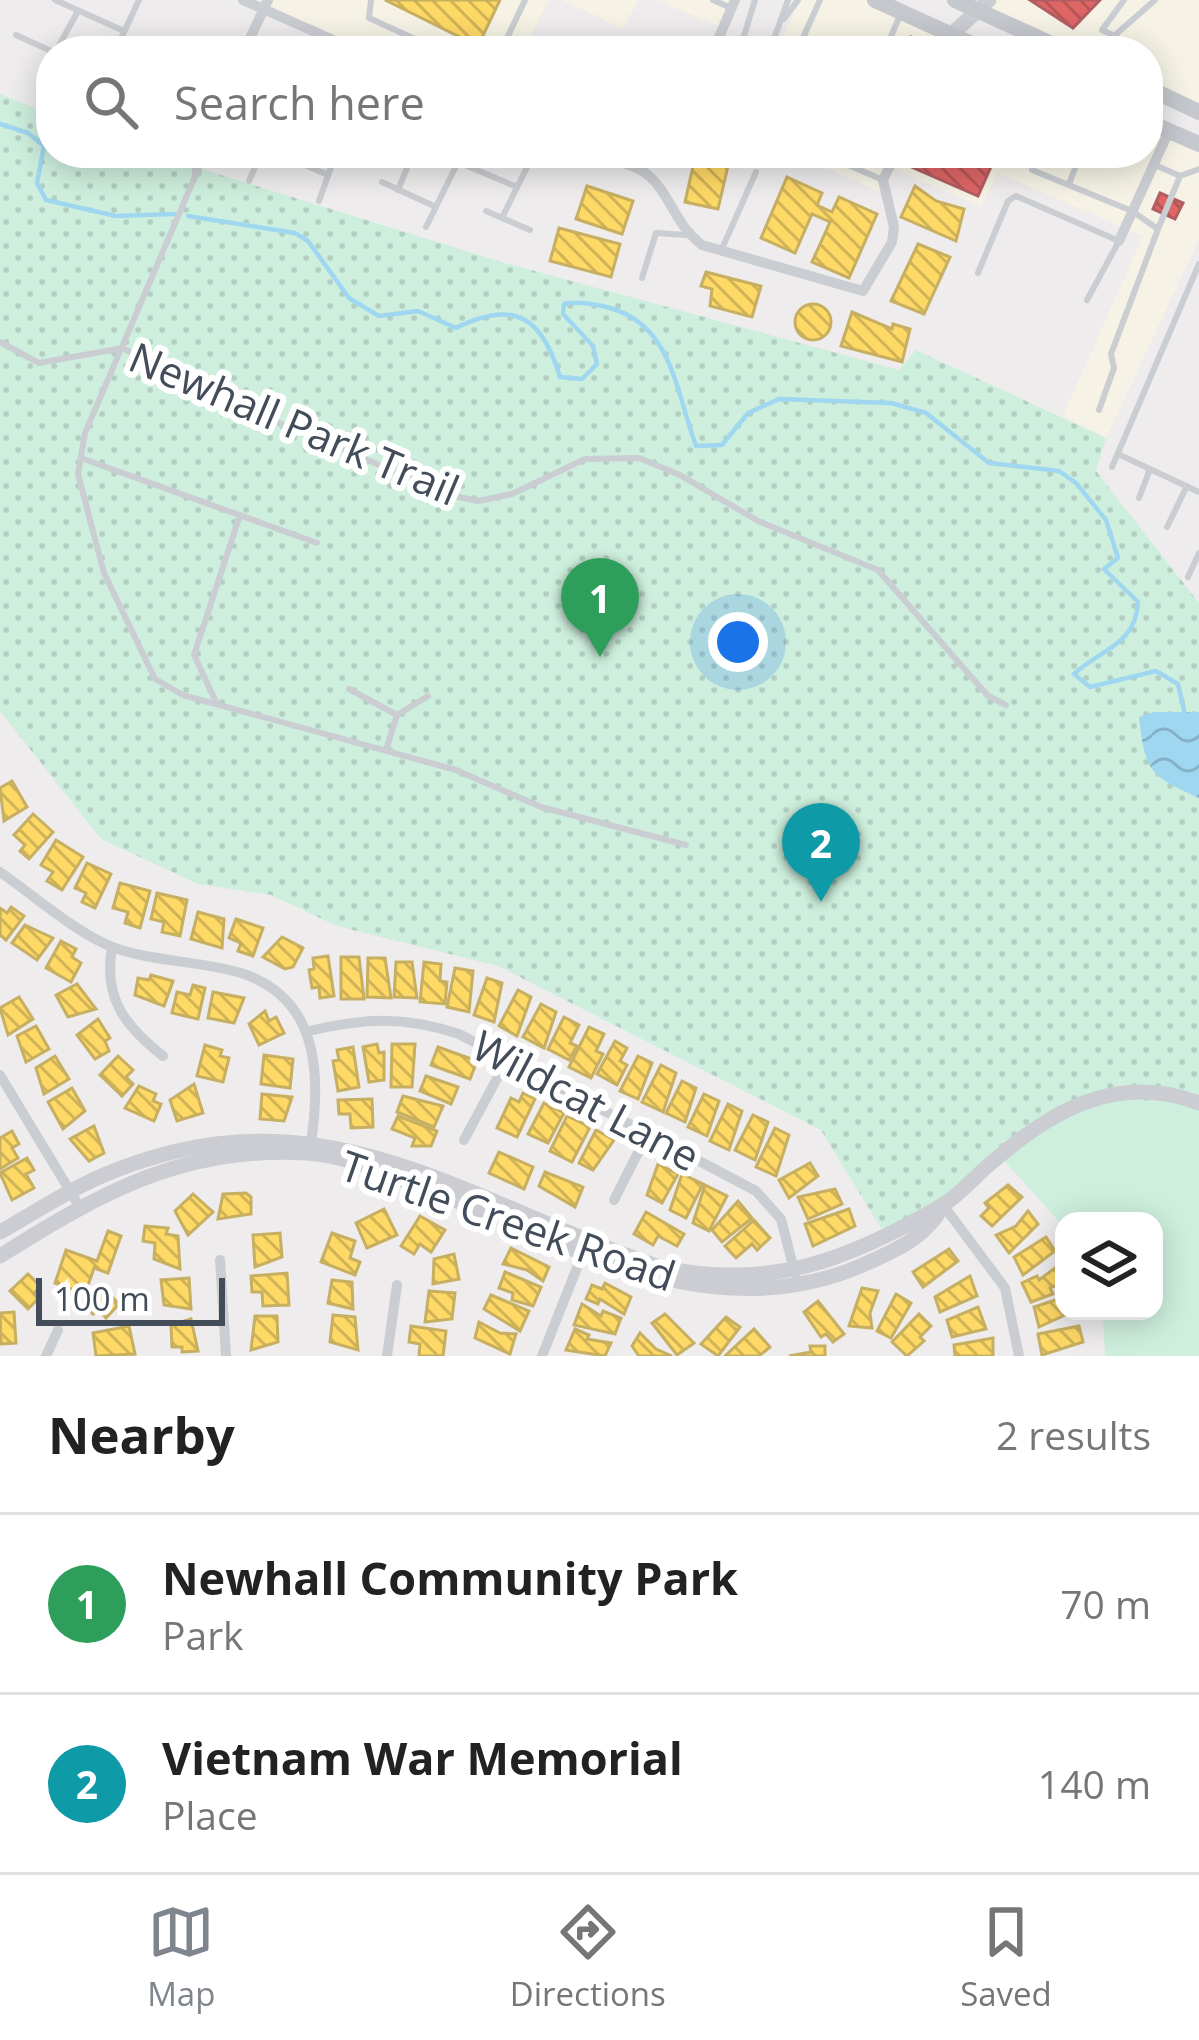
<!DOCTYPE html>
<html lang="en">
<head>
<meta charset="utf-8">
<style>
	:root { --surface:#fff; --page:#f2f2f2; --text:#222; --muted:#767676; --line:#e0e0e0; --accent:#7f858d }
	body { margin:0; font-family:"Open Sans",sans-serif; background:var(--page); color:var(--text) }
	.controls { position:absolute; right:36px; bottom:36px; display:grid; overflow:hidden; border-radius:24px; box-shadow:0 6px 30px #0003 }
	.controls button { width:108px; height:108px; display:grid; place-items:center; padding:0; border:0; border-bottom:3px solid var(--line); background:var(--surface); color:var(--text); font:60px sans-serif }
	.scale { position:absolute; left:36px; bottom:30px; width:189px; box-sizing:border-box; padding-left:12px; border:6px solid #434d5a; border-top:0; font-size:33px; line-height:42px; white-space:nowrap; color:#434d5a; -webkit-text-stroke:9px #fff; paint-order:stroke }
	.you { position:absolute; left:738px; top:642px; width:42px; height:42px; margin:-30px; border:9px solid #fff; border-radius:50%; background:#1a73e8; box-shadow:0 0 0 18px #1a73e833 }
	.badge { display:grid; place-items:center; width:78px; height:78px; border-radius:50%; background:var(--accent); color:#fff; font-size:39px; font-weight:700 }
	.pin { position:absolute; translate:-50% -99px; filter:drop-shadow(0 3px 6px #0008) }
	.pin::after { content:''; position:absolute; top:63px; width:42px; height:36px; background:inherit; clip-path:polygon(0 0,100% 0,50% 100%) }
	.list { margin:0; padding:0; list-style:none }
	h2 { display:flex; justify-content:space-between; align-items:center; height:156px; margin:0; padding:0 48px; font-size:51px }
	h2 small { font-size:39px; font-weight:400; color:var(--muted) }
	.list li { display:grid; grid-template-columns:78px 1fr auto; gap:36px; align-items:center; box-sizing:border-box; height:180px; padding:0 48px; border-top:3px solid var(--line) }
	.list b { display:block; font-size:45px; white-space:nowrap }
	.list p { margin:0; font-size:39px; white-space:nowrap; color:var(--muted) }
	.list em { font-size:39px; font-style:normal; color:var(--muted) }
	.icon { flex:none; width:66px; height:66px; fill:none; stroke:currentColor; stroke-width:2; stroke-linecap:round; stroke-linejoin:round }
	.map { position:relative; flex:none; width:1199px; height:1356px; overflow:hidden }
	.search { position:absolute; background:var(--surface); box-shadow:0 6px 30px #0003; left:36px; right:36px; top:36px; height:132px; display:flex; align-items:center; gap:30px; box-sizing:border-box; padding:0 42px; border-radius:48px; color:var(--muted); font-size:45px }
	.sheet { height:516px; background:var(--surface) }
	nav { display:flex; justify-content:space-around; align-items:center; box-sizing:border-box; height:168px; border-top:3px solid var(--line); background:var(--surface); font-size:33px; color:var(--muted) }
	nav a { display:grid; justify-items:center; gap:6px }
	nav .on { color:var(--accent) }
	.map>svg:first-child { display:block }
	.commercial { fill:#f6f3e6 }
	.green { fill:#ceefde }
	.park { fill:url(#park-dots) }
	.water { fill:url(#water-waves) }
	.homes { fill:url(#homes-back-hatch); stroke:#c7af62; stroke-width:3 }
	.shops { fill:url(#shops-back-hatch); stroke:#b15e62; stroke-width:3 }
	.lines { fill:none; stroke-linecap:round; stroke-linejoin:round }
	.stream { stroke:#a0d7f0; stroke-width:4.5 }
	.lane { stroke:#cacdd1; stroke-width:6 }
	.street { stroke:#cacdd1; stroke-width:10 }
	.secondary { stroke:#cbcdd2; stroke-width:15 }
	.primary { stroke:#c5c8cd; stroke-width:16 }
	.labels { text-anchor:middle; stroke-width:12; stroke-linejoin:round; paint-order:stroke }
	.street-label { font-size:42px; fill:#434d5a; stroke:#fff }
</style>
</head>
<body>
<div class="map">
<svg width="1199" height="1356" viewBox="0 0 1199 1356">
	<defs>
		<pattern id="park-dots" width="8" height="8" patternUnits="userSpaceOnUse" patternTransform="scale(3)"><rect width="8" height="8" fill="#ceefde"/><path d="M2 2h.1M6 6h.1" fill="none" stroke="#b2cfc1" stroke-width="1.8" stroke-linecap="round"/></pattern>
		<pattern id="water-waves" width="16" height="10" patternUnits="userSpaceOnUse" patternTransform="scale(3)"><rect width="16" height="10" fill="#a0d7f0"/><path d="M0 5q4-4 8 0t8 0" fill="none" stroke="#84b1c5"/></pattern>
		<pattern id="homes-back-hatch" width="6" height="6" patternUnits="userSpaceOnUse" patternTransform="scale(3)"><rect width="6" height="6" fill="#ffd966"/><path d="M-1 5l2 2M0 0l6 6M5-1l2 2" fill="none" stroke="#d0b257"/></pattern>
		<pattern id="shops-back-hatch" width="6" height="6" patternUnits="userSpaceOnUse" patternTransform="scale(3)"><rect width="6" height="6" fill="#e06666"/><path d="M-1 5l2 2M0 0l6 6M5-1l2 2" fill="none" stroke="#b75657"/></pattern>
	</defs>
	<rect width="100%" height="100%" fill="#eeecec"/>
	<g class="commercial">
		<polygon points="268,0 549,0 523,51 358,51 264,8"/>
		<polygon points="562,0 638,0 623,29"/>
		<polygon points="658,0 735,0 722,28"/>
		<polygon points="799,0 875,0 987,51 777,51"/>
		<polygon points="989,0 1199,0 1199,112 1148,88 1148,51 1067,51 979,11"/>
		<polygon points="1148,122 1199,144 1199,239 1106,438 1063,416 1143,236 998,173 981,207 891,167 885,194 792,153 1148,153"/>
	</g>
	<polygon class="green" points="1108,1095 1199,1103 1199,1356 1105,1356 1103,1311 1154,1311 1154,1221 1064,1221 1064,1227 999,1155"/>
	<polygon class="park" points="0,94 51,114 51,153 150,153 505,263 899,370 916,350 1106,438 1096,471 1199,603 1199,1103 1084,1100 943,1205 887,1238 821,1130 498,966 337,926 271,895 198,884 101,839 0,711"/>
	<path class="water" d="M1154,712H1199V798C1150,776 1145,772 1139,717Z"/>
	<g class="homes">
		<polygon points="385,0 500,0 478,46"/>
		<polygon points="696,153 731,153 718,209 685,202"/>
		<polygon points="787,177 822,193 817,205 832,212 839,197 877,214 849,278 812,262 830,222 812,214 795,253 761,238"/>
		<polygon points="587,186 633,201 622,234 576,219"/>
		<polygon points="915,186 936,201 964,209 956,241 901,217"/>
		<polygon points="559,228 620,244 611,277 550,261"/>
		<polygon points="918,244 950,257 924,314 891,301"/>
		<polygon points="706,272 761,286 752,317 710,306 712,289 701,286"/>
		<circle cx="813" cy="322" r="18"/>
		<polygon points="852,312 892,329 893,324 910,329 902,362 841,346"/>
		<polygon points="12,781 27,807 4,821 0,788"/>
		<polygon points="33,814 53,832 29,859 20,851 25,845 14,835"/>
		<polygon points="56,840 83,857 62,890 47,881 53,872 41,865"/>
		<polygon points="87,863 111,874 95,908 82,902 86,893 75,888"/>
		<polygon points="120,883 150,891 140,928 125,923 128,912 113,908"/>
		<polygon points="157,893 187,900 180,936 162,932 164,922 151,919"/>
		<polygon points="11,907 24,916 6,940 0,935 0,908 7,913"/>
		<polygon points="198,912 224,919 222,948 191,939"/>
		<polygon points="236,919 263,928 253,956 238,951 241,943 229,938"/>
		<polygon points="25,925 53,938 37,960 12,943"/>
		<polygon points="282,937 303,948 293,967 285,969 263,957"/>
		<polygon points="61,941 76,949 72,957 81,963 71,982 46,968"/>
		<polygon points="328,956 334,996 320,998 319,987 312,988 309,970 314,969 313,958"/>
		<polygon points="341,957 359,957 364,999 341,999"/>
		<polygon points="368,958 385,958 391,998 367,997"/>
		<polygon points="396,962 412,962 417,998 394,997"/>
		<polygon points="424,962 441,964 440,981 447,982 445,1004 420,1002"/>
		<polygon points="455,968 473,971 469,1012 447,1007"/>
		<polygon points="151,975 173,981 164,1006 135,995 138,978 149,980"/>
		<polygon points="487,978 502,983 494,1022 474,1015"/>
		<polygon points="77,984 96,1009 68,1017 56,995"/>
		<polygon points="193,985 205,988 198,1019 172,1013 177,992 190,995"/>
		<polygon points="518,990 531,997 517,1036 499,1026"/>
		<polygon points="213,992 244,998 234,1023 208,1018"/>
		<polygon points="19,997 33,1019 8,1035 0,1008"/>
		<polygon points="541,1004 556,1012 544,1048 523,1037"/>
		<polygon points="265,1011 269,1021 276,1017 284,1033 259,1045 249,1024"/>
		<polygon points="564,1017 579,1025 570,1043 577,1046 569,1060 548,1049"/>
		<polygon points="98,1019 110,1038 105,1041 109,1051 95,1059 77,1035"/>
		<polygon points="36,1026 49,1049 26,1062 17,1036"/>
		<polygon points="589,1027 604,1034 596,1051 603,1054 591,1078 569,1067"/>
		<polygon points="615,1041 627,1048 620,1061 627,1065 617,1085 597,1074"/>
		<polygon points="377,1044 379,1053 384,1052 384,1080 369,1082 363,1047"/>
		<polygon points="392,1044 415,1044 412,1087 391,1087"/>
		<polygon points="205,1045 222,1050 220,1056 229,1058 223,1082 197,1076"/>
		<polygon points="353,1047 359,1087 338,1091 333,1061 339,1060 337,1050"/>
		<polygon points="438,1047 477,1061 470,1079 431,1065"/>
		<polygon points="264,1055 293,1059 290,1088 261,1084"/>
		<polygon points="55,1056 69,1079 44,1094 36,1068"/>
		<polygon points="118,1056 133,1070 126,1077 133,1084 122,1096 100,1075"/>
		<polygon points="638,1056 652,1063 638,1099 620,1091"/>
		<polygon points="661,1065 676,1073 663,1112 642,1102"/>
		<polygon points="426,1076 458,1087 451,1104 420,1091"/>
		<polygon points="682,1081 696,1088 685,1122 666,1113"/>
		<polygon points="194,1084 203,1113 177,1121 170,1100"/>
		<polygon points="139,1086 156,1094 153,1101 161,1104 154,1121 125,1108"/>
		<polygon points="72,1088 85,1111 63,1129 48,1102"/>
		<polygon points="523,1093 535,1099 517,1137 497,1128 511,1098 519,1102"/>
		<polygon points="262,1094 292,1097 284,1121 260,1119"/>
		<polygon points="704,1094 719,1101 707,1136 688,1127"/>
		<polygon points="403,1096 443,1106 434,1127 397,1112"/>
		<polygon points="372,1099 373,1127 351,1128 350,1114 339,1114 338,1100"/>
		<polygon points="544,1103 564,1113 548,1143 528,1134"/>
		<polygon points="728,1104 742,1111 729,1150 710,1141"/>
		<polygon points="753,1115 768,1122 755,1160 735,1150"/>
		<polygon points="398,1116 437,1131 431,1146 412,1146 415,1138 392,1129"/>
		<polygon points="567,1116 590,1127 572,1162 550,1151"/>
		<polygon points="94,1126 104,1153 89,1161 70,1139"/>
		<polygon points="775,1128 789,1135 776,1176 756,1167"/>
		<polygon points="596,1130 614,1140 593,1170 579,1163"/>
		<polygon points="12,1131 19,1144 12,1148 18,1158 0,1169 0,1138"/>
		<polygon points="499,1152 533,1167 524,1189 489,1173"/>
		<polygon points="27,1158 34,1170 26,1174 34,1188 12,1200 0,1173"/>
		<polygon points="810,1163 818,1176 789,1198 779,1180"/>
		<polygon points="658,1164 678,1174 662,1203 647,1195"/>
		<polygon points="545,1172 583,1187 575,1207 539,1186"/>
		<polygon points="682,1174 703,1184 686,1218 670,1210"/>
		<polygon points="705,1185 727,1196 709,1231 693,1223"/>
		<polygon points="1008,1185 1022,1197 992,1226 981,1216 989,1208 985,1203"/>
		<polygon points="835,1189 842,1204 808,1219 798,1197"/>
		<polygon points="246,1193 251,1197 251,1214 218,1219 223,1194"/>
		<polygon points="193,1194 213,1212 188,1235 175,1211"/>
		<polygon points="738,1201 752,1218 722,1242 712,1230"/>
		<polygon points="384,1209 397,1235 367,1248 356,1223"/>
		<polygon points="849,1209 855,1226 813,1246 805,1224"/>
		<polygon points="1028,1211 1038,1224 1009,1253 996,1235 1016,1226"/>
		<polygon points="646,1212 684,1234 677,1246 658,1236 653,1245 634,1234"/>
		<polygon points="420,1216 445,1230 431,1252 420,1244 414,1254 401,1246"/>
		<polygon points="754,1220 770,1238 757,1250 752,1244 736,1258 725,1246"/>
		<polygon points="145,1226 168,1228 166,1234 178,1236 180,1269 154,1259 155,1243 143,1241"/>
		<polygon points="108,1231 121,1236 108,1273 94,1268 85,1294 55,1283 66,1250 97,1261"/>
		<polygon points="280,1233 282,1257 255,1267 253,1235"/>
		<polygon points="332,1233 355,1241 350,1258 360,1262 355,1275 321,1262"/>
		<polygon points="1046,1237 1055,1251 1023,1275 1014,1257"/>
		<polygon points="511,1248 549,1267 543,1281 527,1270 503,1264"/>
		<polygon points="949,1249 958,1261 923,1287 913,1272"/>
		<polygon points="454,1254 459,1279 433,1284 434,1259"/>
		<polygon points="1059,1265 1064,1282 1050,1288 1053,1294 1031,1302 1022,1283 1037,1276 1039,1280"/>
		<polygon points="505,1272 541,1287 533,1306 512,1300 513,1293 499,1288"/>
		<polygon points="287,1273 289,1305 263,1306 262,1292 252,1292 251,1276"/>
		<polygon points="28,1274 40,1286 34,1294 38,1299 28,1309 10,1291"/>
		<polygon points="970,1276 977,1296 940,1312 935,1297"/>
		<polygon points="189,1278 191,1309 164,1305 161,1280"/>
		<polygon points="332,1280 352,1282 353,1309 328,1303"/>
		<polygon points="605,1283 631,1297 624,1314 600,1299 598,1304 586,1299 592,1285 602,1289"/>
		<polygon points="102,1286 119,1304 106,1318 98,1309 93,1314 84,1304"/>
		<polygon points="862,1288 878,1291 870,1313 872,1328 849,1326"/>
		<polygon points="429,1291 455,1293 452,1319 425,1322"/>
		<polygon points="896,1294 911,1303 891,1338 877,1331"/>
		<polygon points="491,1295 529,1311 520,1331 484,1309"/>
		<polygon points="1064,1297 1064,1311 1074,1311 1039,1327 1034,1307"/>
		<polygon points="818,1301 844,1334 833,1342 826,1334 821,1337 804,1312"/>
		<polygon points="582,1304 601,1316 603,1311 621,1318 615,1334 574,1325"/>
		<polygon points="978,1307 986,1329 952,1337 947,1320"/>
		<polygon points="14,1312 16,1343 1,1344 0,1313"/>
		<polygon points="665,1314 694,1343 677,1355 652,1323"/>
		<polygon points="919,1314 931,1326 920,1337 924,1341 907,1356 892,1342"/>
		<polygon points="333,1315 355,1317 358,1350 330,1342"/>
		<polygon points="255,1316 277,1316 278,1342 251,1350"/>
		<polygon points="726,1317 740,1327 718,1356 701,1344"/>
		<polygon points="191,1319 198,1351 182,1352 182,1347 172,1347 171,1325"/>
		<polygon points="479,1322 500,1333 516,1334 510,1354 475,1338"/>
		<polygon points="129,1326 135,1354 96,1356 93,1333"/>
		<polygon points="411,1326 446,1331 443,1356 419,1356 420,1344 409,1342"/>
		<polygon points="1079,1326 1083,1342 1042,1355 1038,1334"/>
		<polygon points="575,1329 589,1335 587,1339 611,1343 605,1356 566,1350"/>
		<polygon points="754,1329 770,1347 759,1356 725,1356"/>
		<polygon points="640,1333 656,1349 672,1356 639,1356 632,1346"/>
		<polygon points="993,1338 993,1356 955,1356 954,1345"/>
		<polygon points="810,1346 825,1346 825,1356 789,1356 811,1352"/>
	</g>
	<g class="shops">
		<polygon points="1030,0 1100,0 1073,28"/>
		<polygon points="911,37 932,48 930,51 904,51"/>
		<polygon points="912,153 997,153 978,196 907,165"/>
		<polygon points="1104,153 1124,153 1119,165"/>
		<polygon points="1160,193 1183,203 1175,219 1153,209"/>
	</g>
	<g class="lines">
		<g class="stream">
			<polyline points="0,124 28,133 44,146 37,183 46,200 116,216 174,214"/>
			<path d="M188,216L295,233L308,241L349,298L379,316L418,311L456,328C515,299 542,317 560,377L582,379L597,364L593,346L563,314L564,304C577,301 589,303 602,306C672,320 675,389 696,446L722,445L748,413L779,399L891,403L926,413L989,463L1059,471L1076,483L1106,520L1118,558L1104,569L1138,602C1136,645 1101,649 1074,674L1090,687L1156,671L1178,684L1185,715"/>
		</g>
		<g class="lane">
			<polyline points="55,0 124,31"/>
			<polyline points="371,0 369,18 441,51"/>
			<polyline points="713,0 731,8"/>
			<polyline points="755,0 743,39 772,51"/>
			<polyline points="784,19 798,0"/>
			<polyline points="16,35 51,51"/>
			<polyline points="1113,35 1102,30 1124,0"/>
			<polyline points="552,41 572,51"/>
			<polyline points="770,50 788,0"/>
			<polyline points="56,51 78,11"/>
			<polyline points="115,51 139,0"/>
			<polyline points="501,51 525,0"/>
			<polyline points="797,51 820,0"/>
			<polyline points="885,51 900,15"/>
			<polyline points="1107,51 1114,36 1155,0"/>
			<polyline points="277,153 328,175"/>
			<polyline points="396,153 411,159"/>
			<polyline points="820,153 883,180"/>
			<polyline points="1034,153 1032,170 1132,211 1158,229 1111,354 1114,368 1099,410"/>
			<polyline points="1153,164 1180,176"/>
			<polyline points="197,172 85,433 78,474 104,573 155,679 183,695 456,770 541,807 686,845"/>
			<polyline points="249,181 261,153"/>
			<polyline points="382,182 436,207"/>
			<polyline points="1069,184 1081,153"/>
			<polyline points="398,190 413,153"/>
			<polyline points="319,201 336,153"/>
			<polyline points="486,211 530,230"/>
			<polyline points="502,218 534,153"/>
			<polyline points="426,227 458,162 517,187"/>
			<polyline points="1158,229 1180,176 1199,169"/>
			<polyline points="721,251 756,172"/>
			<polyline points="978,273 1008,201 1016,196 1119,241 1087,300"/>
			<polyline points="642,278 656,233 687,235"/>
			<polyline points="0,342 39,363 123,348 181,382 454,496 478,501 512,494 585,459 639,458 680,475 758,521 878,570 988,696 1006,705"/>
			<polyline points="1118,454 1199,492"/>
			<polyline points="81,458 317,543"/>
			<polyline points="1112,467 1199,264"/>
			<polyline points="1139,498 1150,469"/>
			<polyline points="1167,527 1187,486"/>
			<polyline points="1188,577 1199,553"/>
			<polyline points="349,689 397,715 386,750"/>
			<polyline points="216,702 194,655 240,515"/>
			<polyline points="397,715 428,696"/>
		</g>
		<g class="street">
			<polyline points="243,0 358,51"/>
			<polyline points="244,51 268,0"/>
			<polyline points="713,51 735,0"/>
			<polyline points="196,153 197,172"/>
			<path d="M596,153L602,160C672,164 660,212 702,245L863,291L892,242L894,227L883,180L896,153"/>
			<polyline points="1119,241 1169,131"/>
			<path d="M0,872C32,894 80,936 115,948C155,962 201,961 241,973C322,999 321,1080 310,1150"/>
			<path d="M112,948C103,998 125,1026 163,1056"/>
			<path d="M309,1031C365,1018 404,1016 459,1034L756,1191L781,1219L795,1274"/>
			<polyline points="0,1075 79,1206"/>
			<polyline points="464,1140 508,1058"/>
			<polyline points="614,1200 649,1131"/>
			<polyline points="943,1205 1005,1288 1019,1356"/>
			<polyline points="220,1260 226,1356"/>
			<polyline points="46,1356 58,1330"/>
			<polyline points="387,1356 397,1285"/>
			<polyline points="542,1356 584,1250"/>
		</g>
		<g class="secondary">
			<polyline points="951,35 989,0"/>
			<path d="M0,1232C34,1213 68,1190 104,1175C323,1083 460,1201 660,1267C769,1291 849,1260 941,1206C959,1196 974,1177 990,1164C1050,1111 1117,1072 1199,1103"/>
			<path d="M0,1256C100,1193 183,1146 306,1153C342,1155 377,1170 411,1183C556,1236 707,1335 865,1264C895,1251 928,1236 943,1205"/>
		</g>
		<g class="primary">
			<polyline points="875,0 987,51"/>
			<polyline points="955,0 1067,51"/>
			<polyline points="1148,88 1199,112"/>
			<polyline points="1148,122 1199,144"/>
		</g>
	</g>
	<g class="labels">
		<g class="street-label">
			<text transform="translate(294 424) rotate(23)" y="15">Newhall Park Trail</text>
			<text transform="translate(586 1101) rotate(28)" y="15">Wildcat Lane</text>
			<text transform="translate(508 1221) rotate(19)" y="15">Turtle Creek Road</text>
		</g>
	</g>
</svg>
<div class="controls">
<button><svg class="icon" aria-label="layers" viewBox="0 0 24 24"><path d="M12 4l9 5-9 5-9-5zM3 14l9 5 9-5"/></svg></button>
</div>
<div class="scale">100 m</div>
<div class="you"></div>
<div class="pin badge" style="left:600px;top:657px;background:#2e9e5b">1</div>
<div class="pin badge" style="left:821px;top:902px;background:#0f9aa8">2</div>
<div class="search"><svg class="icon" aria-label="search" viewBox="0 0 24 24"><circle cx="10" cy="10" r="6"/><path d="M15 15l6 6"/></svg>Search here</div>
</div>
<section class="sheet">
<h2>Nearby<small>2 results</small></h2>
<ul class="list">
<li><span class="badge" style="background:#2e9e5b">1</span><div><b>Newhall Community Park</b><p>Park</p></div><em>70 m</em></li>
<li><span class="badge" style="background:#0f9aa8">2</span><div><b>Vietnam War Memorial</b><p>Place</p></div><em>140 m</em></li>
</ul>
</section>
<nav>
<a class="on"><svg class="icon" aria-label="map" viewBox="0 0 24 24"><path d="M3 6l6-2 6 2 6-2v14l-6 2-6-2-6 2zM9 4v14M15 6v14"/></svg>Map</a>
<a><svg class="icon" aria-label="directions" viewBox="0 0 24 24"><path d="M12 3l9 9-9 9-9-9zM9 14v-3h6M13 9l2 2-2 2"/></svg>Directions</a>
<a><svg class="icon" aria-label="saved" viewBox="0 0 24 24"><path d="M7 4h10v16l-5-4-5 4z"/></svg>Saved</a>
</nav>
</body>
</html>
